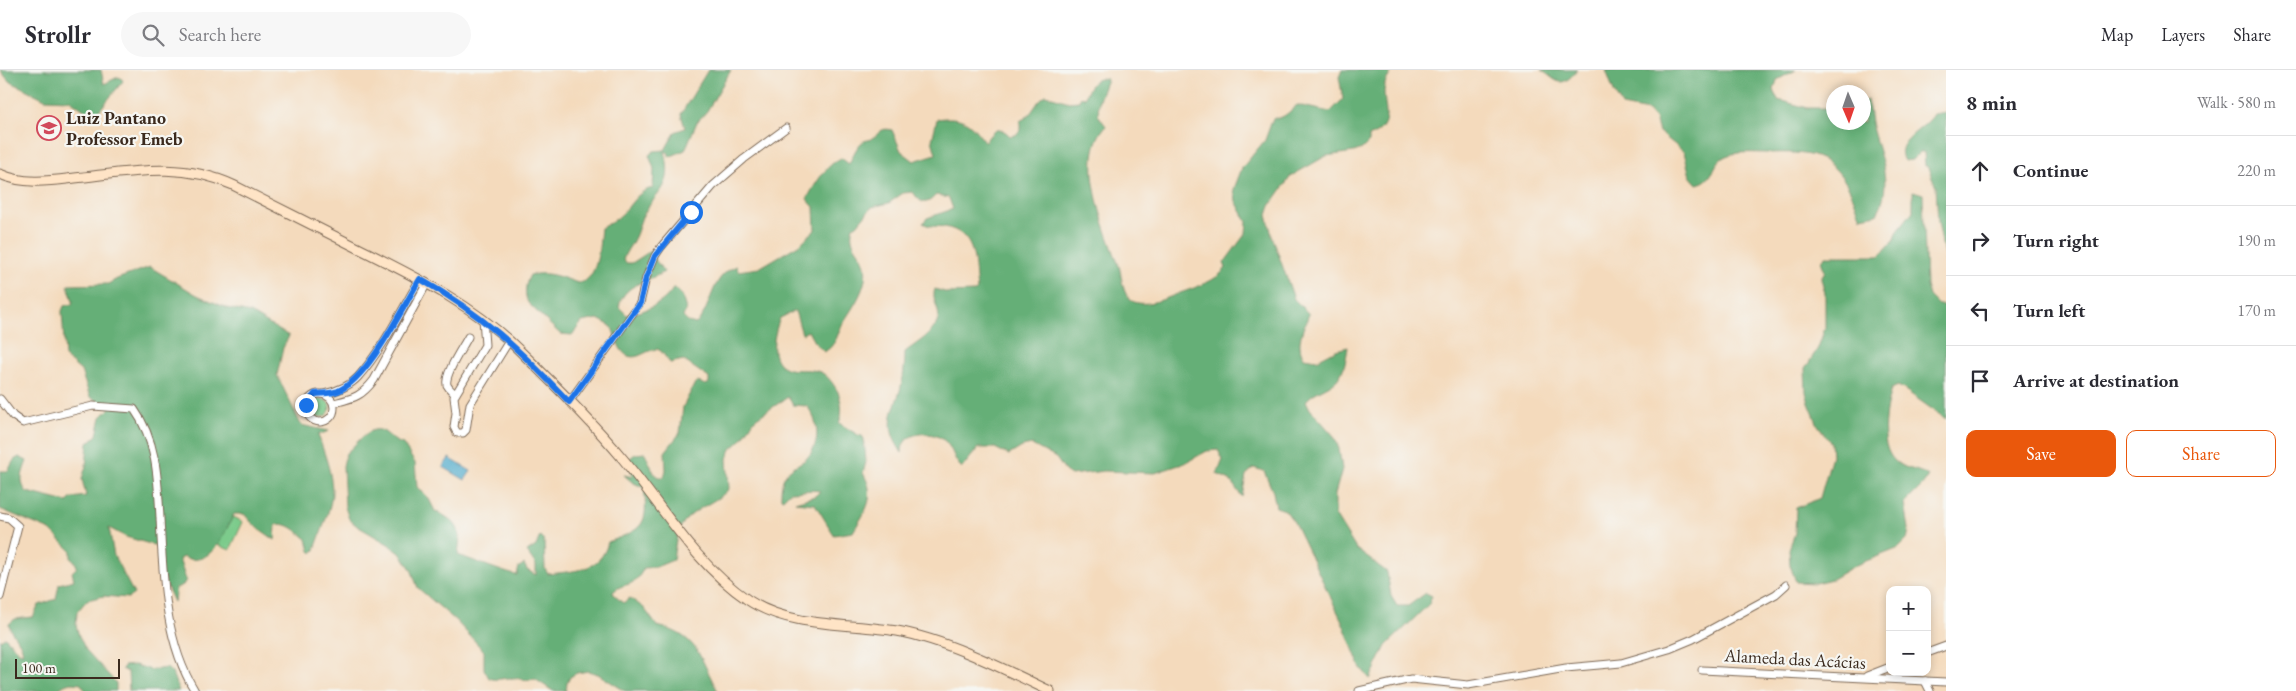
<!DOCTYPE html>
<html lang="en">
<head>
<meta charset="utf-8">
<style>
	:root { --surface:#fff; --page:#f7f7f7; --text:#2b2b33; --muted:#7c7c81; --line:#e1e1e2; --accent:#ea580c }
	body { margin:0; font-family:"EB Garamond",serif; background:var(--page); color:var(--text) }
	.controls { position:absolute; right:15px; bottom:15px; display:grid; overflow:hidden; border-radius:10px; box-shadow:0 2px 8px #0003 }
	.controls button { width:45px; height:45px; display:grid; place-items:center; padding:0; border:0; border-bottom:1px solid var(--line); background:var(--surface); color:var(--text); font:25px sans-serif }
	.compass { position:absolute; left:1826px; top:15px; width:45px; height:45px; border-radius:50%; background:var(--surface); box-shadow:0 2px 8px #0003; rotate:178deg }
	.scale { position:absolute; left:15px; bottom:12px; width:105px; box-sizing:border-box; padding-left:5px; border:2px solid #3b2a1e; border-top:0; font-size:14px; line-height:18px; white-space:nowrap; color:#3b2a1e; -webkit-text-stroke:4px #f6f6f2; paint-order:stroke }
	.stop { position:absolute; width:15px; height:15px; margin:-11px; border:4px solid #1a73e8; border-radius:50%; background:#fff }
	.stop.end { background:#1a73e8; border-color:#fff; box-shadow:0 1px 5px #0008 }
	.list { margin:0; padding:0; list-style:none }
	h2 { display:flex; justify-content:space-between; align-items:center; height:65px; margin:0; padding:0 20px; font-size:21px }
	h2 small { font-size:16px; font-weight:400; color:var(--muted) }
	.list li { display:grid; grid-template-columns:32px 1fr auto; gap:15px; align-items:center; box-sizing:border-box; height:70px; padding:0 20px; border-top:1px solid var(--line) }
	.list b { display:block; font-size:19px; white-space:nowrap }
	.list em { font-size:16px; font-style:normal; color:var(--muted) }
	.actions { display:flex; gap:10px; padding:15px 20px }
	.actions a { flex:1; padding:11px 0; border:1px solid var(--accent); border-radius:10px; text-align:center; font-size:18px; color:var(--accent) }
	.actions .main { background:var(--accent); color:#fff }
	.icon { flex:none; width:28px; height:28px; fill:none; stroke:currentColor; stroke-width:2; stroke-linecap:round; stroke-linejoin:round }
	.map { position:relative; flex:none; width:1946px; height:621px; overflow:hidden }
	header { display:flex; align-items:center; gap:30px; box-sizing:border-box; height:70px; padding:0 25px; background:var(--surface); border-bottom:1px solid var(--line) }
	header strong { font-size:24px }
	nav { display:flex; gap:28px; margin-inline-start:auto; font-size:18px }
	.search { width:350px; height:45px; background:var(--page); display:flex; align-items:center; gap:12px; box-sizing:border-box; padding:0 18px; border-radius:28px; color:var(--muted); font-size:19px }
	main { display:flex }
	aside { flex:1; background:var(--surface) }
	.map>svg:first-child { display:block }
	.green { fill:#7ccb8b; stroke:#5c7a54 }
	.forest { fill:#65af77; stroke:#506c4a }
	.water { fill:#4ba9ca; stroke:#436a74 }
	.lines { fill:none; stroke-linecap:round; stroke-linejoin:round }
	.street-casing { stroke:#7c6855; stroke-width:9 }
	.secondary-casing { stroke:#7c6855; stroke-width:11 }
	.street { stroke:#fff; stroke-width:7 }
	.secondary { stroke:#ffe4c6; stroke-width:9 }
	.route { stroke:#1a73e8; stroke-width:6 }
	.labels { text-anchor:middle; stroke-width:4.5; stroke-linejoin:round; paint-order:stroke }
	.poi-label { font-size:18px; font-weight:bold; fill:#3b2a1e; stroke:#f6f6f2; text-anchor:start }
	.street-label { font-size:18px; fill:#3b2a1e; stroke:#f6f6f2 }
</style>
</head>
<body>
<header>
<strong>Strollr</strong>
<div class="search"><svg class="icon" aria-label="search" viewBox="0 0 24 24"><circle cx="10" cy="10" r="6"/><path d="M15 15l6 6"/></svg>Search here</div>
<nav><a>Map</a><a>Layers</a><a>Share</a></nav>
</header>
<main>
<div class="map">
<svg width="1946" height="621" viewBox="0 0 1946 621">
	<rect width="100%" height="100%" fill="#f6f6f2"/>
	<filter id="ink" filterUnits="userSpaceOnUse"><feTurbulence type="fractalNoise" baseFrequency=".02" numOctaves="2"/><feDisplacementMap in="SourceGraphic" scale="10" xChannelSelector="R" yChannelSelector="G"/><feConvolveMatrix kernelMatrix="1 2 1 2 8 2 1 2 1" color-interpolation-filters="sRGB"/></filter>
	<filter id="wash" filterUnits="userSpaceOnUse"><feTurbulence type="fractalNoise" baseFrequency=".0096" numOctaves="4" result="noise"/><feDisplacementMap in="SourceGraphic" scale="20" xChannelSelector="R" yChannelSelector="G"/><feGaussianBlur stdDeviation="1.12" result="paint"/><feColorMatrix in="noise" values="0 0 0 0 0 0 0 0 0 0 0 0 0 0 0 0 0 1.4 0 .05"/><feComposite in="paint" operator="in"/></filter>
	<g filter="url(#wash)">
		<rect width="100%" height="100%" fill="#f4dabc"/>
		<g class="green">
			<circle cx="321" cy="338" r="9"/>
			<polygon points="232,446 243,452 230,480 218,475"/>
		</g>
		<g class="forest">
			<polygon points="0,0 101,0 104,14 118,7 121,8 123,11 94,47 70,30 45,29 9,11"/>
			<path d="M708,0H731L707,41L697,52L685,80L669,87V83L665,81C674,120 658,118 642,147C639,154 638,162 634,169C631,176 625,182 623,190L627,193H632L652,180L654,188L664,202C647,212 623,214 619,237L627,245C646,241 665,234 674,217L682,226L686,239L683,247L688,252L696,254C713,237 710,205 737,196L738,201L759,198L800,174L815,160L814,137L807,129C815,114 826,95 841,88L849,94C853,86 856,76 864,71C867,70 870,70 872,68C881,63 880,57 892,60L901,81L914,91L936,84L932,70L937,49C962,45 971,52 985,73C991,61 999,54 1010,66L1016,65L1020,60V51C1035,44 1034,32 1046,25L1069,32L1079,31L1081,27L1084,28C1090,17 1092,7 1107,9L1099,30L1098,45L1106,56C1075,88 1106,160 1119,196C1122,206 1122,225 1132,231C1146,238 1167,228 1180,223C1194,218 1217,211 1226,198L1224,193L1246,163L1247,152L1236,131L1234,119L1242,98L1265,70L1273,48C1283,50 1290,41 1297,35L1330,42L1343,29L1339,7L1342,0H1392C1391,5 1386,9 1385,14C1380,34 1398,54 1369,67V72L1362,79L1354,82L1326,86L1291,106L1270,136L1267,145L1272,166L1294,229L1309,244C1303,260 1295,273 1304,288L1317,290L1336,280L1348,277C1346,289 1344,306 1333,313C1323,320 1313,322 1306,331L1310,339L1334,366L1339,379L1342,399L1335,424V445L1356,479L1387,502L1391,526L1397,536H1408L1426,523L1432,526L1429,534L1386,576L1370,609L1360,597L1342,551L1294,452L1285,440L1276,437L1273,422L1264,401L1254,398L1246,405L1242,427L1230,410L1217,404L1223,390L1218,380L1207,381L1185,393L1155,403L1104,401L1071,405L1065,401L1056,388L1032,375L1022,377L1009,385L995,378H978L962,398C954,391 953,379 945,371C931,359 901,361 902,383C899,378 895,372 893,366C888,350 894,338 899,324C903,311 905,296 905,282C916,273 943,259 938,241C936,233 932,227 935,219L948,223L975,222L977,220C974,197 978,166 949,158C941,155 930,158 923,153L927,148L953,139L949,128L936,125C926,136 921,134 913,122L903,123L889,133L872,137L857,155L853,157C847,176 863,181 865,196C869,216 853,237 843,253C837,264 837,275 824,282L814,272L808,261L802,264L795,241L780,248C774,264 766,293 789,299C799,301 810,298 820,302C828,305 834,315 838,322C842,333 843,343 839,353L858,365L862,366L864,369L866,392L863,403C877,427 866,440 853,462L834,465L815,434L795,432L815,426L820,421C810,419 800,422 790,422L783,429L781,428C781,420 781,411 786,404C790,398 799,394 805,390C821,375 820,353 807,336L793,335L788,327L755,349L741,370L731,379L727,389L729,419C717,432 695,438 684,452C676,461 675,478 673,490L656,497L644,498C632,521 626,510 613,522L614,525L623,533L630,528L644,538L657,556C699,565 699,588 718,621H625L598,604L588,601L577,603L570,607L567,613L566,621H553L535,609C526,611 519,608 510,608C502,608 497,611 489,608L484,599V581L456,551L418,518L411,499L400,483L388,474L357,456L349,449L345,437L343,396L346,383C356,376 368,354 383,361C391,366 392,371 403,374L415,393L417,417L428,427L435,441C459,452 462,460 458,485C467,488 513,506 517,505L519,497L524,494L527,500L536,505V495L527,482L536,476L540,466L544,470L545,499L548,504C573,501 601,502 608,472C642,459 649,457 644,418L632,412L624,405L633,407L628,390L635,384L645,383L654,403L659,407H664L666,400L665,382L680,363L683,337L695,313L698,312L706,315L709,313V308L683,290L670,293L661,281L657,279C649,280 644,284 638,286C619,292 617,266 611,256L598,249L582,252L572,265L560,264L528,233C524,224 525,214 530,205C548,201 561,207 578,213C599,211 599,175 601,158C608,154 616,150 622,144C632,134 637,121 653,118L654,99L649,85L654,81L665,80L675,62L685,58L681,44Z"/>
			<path d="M1541,0H1577C1560,21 1557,10 1541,0Z"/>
			<path d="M1606,0H1796L1777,10L1774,20L1778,30L1808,38H1833L1834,52H1864V31L1867,30C1870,40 1870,51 1873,61C1881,90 1893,114 1877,144L1861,147C1857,139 1855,130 1851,122C1831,82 1807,82 1768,83C1755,83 1737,81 1726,86C1711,93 1716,110 1697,114L1690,106L1684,82L1659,62L1655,49L1648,41L1622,36L1614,22Z"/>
			<path d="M1946,42V195L1938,152L1936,116L1927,96H1925L1924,82H1920L1912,90L1904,91C1892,71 1926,59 1934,44Z"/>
			<path d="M1913,121L1923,124L1926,216L1929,226L1938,235H1946V349L1905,320L1898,316L1891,319C1885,339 1877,381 1899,394C1908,400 1919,399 1928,406C1924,417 1912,424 1905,434L1909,459L1907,470L1899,478L1856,495L1832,509L1815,513L1796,512L1790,495L1789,479L1795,463L1796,438L1820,428L1832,385L1831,373L1818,355L1809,333L1806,322L1805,299L1818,278L1825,258V223L1821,208L1825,201L1821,191L1826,186H1879L1895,169L1898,160L1913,141Z"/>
			<path d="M150,197L197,225L227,238L250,243L289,266L283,278L277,305L301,355L329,361L318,365C324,382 331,400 332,419C333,436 320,463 315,480L312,483L310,481L307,469C299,463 288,451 276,455L275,470L254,455L244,444H234C224,464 211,499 183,487L179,489L186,510L183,515L176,518L174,532L158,497L160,483L157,476L126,467L109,458L114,486L134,524L128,528L104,526L87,530L77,542L76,555L79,566L86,580L116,613V621H86L81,614C70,612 65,613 57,621H0V570L5,567L19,582L23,583C21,569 11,566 9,554L15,549L33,547L39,535L56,529L59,514L74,510L72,502L77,497L75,491L71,489V481L50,460L0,439V401H8L14,390L19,387L27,391C23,402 18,412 27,422L67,432L72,428L86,426L82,409L86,396L88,373L97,365L101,347L110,338L90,327L81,301L65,287L62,241L64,236L72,234L73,231L68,215L108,214L117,209Z"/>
			<polygon points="135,595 151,600 167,598 172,603 179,621 129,621 128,602 122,599 124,596"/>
		</g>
		<polygon class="water" points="449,388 471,401 465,410 443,397"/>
	</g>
	<g filter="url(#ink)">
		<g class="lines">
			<defs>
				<g id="street">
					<polyline points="483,249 485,275 454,327 456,343 454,357 457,363 463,363 466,360 470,334 509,271"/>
					<circle cx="320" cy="338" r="14"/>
					<path d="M324,324C337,321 349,317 358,307C383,279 401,241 420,209"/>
					<path d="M455,324C452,321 449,319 447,315C444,304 463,277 468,267"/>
					<path d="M0,329L13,346L23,353L93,336L134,339C157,371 158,410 160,448C163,505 164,571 195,621"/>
					<polyline points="569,332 640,233 646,208 655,186 661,177 713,116 744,89 786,58"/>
					<path d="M334,333C354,328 361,327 374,310L427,213"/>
					<polyline points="0,446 9,448 18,456 0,527"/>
					<polyline points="1927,583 1946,576"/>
					<polyline points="1702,600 1946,612"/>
					<polyline points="1867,606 1890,597"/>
					<polyline points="1925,611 1930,621"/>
					<polyline points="1359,621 1411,609 1468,615 1566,598 1621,593 1669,579 1693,569 1776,524 1786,515"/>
				</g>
				<path id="secondary" d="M0,104C24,115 50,111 75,108C131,102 180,91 233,115C276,137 319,158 362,180C418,208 475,236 520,281C554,314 593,353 623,389C662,436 696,495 748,530C790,558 849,553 897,561C947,570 1004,599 1050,621"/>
			</defs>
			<use href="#street" class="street-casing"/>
			<use href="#secondary" class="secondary-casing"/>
			<use href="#street" class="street"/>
			<use href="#secondary" class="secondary"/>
		</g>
	</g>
	<g class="lines" filter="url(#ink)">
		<path class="route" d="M306,335L315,324C322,323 330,324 338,321C369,308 402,238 420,209C482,244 520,280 569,332L640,233L646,208L655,186L691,142"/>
	</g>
	<defs>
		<symbol id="school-ring" viewBox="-11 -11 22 22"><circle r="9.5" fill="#f6f6f2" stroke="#d1495b" stroke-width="1.5"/><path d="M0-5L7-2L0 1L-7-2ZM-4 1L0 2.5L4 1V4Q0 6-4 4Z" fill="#d1495b"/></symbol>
	</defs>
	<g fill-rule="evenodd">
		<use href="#school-ring" x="35" y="44" width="28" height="28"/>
	</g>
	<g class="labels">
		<g class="poi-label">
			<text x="66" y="54">Luiz Pantano<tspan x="66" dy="21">Professor Emeb</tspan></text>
		</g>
		<g class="street-label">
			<text transform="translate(1795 589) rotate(3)" y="6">Alameda das Acácias</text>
		</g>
	</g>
</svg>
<div class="controls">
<button>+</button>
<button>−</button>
</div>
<svg class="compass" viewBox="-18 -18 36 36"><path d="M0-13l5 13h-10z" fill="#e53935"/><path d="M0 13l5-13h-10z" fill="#7c7c81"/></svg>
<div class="scale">100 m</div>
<div class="stop" style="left:691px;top:142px"></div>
<div class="stop end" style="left:306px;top:335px"></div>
</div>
<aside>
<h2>8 min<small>Walk · 580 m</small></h2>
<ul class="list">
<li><svg class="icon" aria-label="ahead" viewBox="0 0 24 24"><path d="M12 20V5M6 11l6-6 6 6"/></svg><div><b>Continue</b></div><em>220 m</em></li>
<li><svg class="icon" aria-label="right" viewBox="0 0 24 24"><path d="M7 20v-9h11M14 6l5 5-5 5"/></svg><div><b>Turn right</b></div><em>190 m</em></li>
<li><svg class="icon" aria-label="left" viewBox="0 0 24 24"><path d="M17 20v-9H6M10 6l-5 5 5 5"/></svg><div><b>Turn left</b></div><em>170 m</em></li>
<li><svg class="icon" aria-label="arrive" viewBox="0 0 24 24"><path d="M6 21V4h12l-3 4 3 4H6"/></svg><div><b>Arrive at destination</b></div></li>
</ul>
<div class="actions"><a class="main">Save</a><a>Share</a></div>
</aside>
</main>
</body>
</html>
